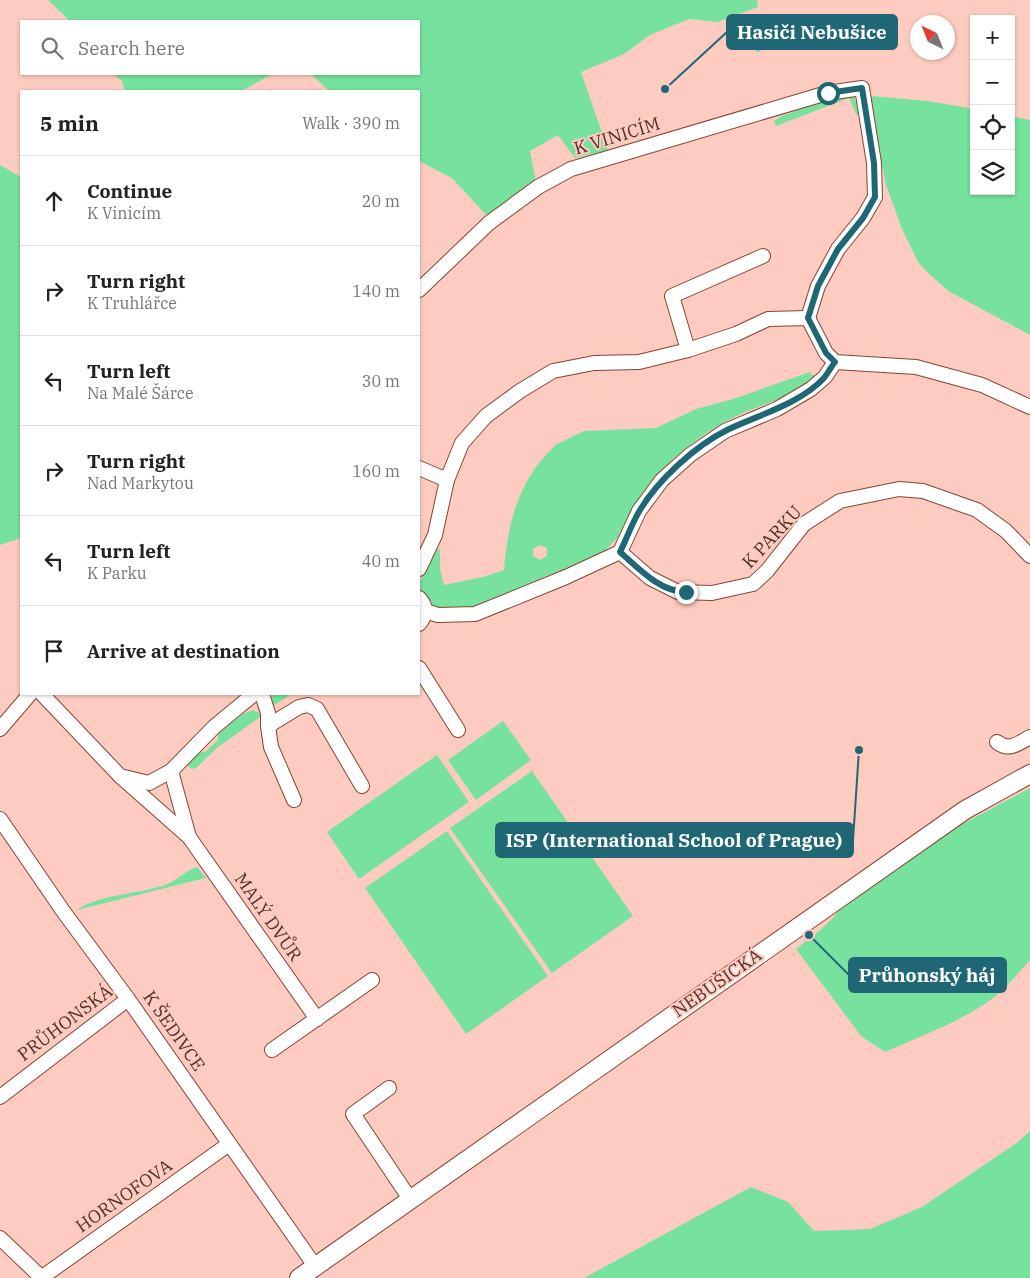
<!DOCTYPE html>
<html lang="en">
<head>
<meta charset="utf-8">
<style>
	:root { --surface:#fff; --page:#f6f6f6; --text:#222; --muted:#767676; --line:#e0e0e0 }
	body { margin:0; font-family:"IBM Plex Serif",serif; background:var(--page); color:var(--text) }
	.controls { position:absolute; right:15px; top:15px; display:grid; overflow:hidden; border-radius:0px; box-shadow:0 1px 4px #0004 }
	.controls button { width:45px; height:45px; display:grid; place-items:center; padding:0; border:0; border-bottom:1px solid var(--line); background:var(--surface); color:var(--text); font:25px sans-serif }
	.compass { position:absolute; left:910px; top:15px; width:45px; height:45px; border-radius:50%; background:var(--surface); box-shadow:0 1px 4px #0004; rotate:317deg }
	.stop { position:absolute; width:15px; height:15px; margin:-11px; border:4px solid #206775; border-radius:50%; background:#fff }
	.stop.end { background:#206775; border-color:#fff; box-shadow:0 1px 5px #0008 }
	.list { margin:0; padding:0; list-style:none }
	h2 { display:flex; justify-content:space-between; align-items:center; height:65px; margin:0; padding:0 20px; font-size:21px }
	h2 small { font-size:16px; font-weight:400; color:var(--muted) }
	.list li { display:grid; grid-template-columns:32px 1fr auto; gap:15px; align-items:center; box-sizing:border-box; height:90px; padding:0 20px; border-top:1px solid var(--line) }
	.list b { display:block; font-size:19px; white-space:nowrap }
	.list p { margin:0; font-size:16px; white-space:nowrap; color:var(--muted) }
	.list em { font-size:16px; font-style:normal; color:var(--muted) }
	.icon { flex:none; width:28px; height:28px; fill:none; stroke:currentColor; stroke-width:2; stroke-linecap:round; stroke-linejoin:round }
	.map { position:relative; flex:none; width:1030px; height:1278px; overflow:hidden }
	.search { position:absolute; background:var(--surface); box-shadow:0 1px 4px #0004; left:20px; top:20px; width:400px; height:55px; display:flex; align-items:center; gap:12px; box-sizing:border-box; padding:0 18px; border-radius:0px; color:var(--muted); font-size:19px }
	.panel { position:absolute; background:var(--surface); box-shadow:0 1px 4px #0004; left:20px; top:90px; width:400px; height:605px; border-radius:0px }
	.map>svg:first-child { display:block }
	.green { fill:#77e29d; fill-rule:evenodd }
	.water { fill:#55cfe8 }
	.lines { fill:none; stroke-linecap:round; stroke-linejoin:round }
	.minor-casing { stroke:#894334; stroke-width:16 }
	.tertiary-casing { stroke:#894334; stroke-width:20 }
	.minor { stroke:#fff; stroke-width:14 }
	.tertiary { stroke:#fff; stroke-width:18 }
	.route { stroke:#206775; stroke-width:6 }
	.labels { text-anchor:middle; stroke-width:4; stroke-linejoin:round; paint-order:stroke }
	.street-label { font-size:18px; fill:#503029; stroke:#fdcbbf }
	.leader { fill:none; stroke:#206775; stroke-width:2 }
	.callout-dot { fill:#206775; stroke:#fdcbbf; stroke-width:2 }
	.callout { fill:#206775; stroke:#206775; stroke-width:2 }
	.callout-label { font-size:19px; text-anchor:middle; font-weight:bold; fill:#fff }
</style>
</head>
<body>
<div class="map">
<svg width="1030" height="1278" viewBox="0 0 1030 1278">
	<rect width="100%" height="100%" fill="#fdcbbf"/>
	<g class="green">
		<polygon points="48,0 757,0 758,7 717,22 689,19 650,35 624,54 581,72 608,150 575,158 558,135 530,151 536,182 489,218 452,178 419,161 419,91 329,91 312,75 309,74 419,74 419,21 70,21"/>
		<polygon points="113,74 273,74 241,91 125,91 122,81"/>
		<polygon points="844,93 853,95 860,112 857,116 849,98 776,126 774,121 782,116"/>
		<polygon points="870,96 928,101 974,109 974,191 1011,191 1011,116 1030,120 1030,335 950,292 928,273 918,262 902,229 886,185 875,127"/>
		<polygon points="0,165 21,177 21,538 0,545"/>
		<path d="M810,372L812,375H818C797,395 769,402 743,413C706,430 669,457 644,491C635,504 627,519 619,534L620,535L601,555L581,565L546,576L478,607L439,609L432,605L423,596L420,590L419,583L435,550L440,549V569L444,585L483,577L504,570C507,535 513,502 532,473C538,463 547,454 555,445L584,431L656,428L696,409L733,399ZM540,545L547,548V556L540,560L533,556V549Z"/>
		<polygon points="273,694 292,694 273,706 271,700"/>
		<polygon points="253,710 263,715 218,747 196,768 192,769 186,764 200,752 205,752 218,740 218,734 243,714"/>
		<polygon points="503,721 531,760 476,800 448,760"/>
		<polygon points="437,755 469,802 359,879 327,832"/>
		<polygon points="532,771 633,916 552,973 450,828"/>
		<path d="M1030,788V960C1018,973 1007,988 992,999C960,1022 921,1036 885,1052L861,1036L796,949C809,939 839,918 843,901L955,828Z"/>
		<polygon points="447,831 548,976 466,1034 365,888"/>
		<path d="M197,867L206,878L77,910C101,893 139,895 167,884C178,880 186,870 197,867Z"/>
		<polygon points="1030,1131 1030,1278 584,1278 751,1187 788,1202 814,1231 870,1229 922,1207 1018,1142"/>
	</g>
	<polygon class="water" points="773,21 782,41 757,52 748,31"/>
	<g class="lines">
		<defs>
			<g id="minor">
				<polyline points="419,290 489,223 538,187 571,169 827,93 862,88 874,163 875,197 863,218 838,249 818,286 808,318"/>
				<polyline points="688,350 672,296 763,256"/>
				<polyline points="419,468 447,480"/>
				<polyline points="620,552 650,578 678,592 712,593 753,584 767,571 804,524 840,501 899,489 923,491 977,510 1006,531 1030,556"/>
				<polyline points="419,569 435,535 447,480 462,443 486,416 520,391 553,371 594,363 639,362 688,350 736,334 768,319 808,318 826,353 835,362 916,367 982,385 1030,407"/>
				<path d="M419,598C427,606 426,616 419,624"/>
				<polyline points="425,611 438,615 475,614 566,577 620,552 639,511 662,480 690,455 725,431 777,409 811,389 825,377 835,362"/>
				<polyline points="419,668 458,730"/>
				<polyline points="42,694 120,776 149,783 171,771 214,727 254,694"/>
				<polyline points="262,694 268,713 268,726 271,747 294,800"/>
				<polyline points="268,726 299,707 308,705 317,709 362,786"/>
				<polyline points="0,729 30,694"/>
				<path d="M997,742C1009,752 1019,743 1030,737"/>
				<polyline points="171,771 189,837"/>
				<polyline points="120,776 189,837 317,1019"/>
				<polyline points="0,819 63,911 128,999 315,1266"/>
				<polyline points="272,1050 372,980"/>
				<polyline points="389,1088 353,1114 410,1199"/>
				<polyline points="0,1097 128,999"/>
				<polyline points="0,1238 42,1278"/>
				<polyline points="41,1278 229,1144"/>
			</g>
			<polyline id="tertiary" points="299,1278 965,810 1030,774"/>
		</defs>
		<use href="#minor" class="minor-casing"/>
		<use href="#tertiary" class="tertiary-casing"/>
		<use href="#minor" class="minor"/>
		<use href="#tertiary" class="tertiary"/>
	</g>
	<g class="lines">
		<path class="route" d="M686,592C660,592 638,568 620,552C627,538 632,523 640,510C658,480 695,446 727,430C758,415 800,404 824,378C828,373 831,367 835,362L826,353L808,318L818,286L838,249L863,218L875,197L874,163L862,88L828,93"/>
	</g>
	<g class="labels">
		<g class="street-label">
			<text transform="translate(617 136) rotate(-17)" y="6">K VINICÍM</text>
			<text transform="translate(772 537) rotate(-47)" y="6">K PARKU</text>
			<text transform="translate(268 917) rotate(55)" y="6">MALÝ DVŮR</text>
			<text transform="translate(717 983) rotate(-35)" y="6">NEBUŠICKÁ</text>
			<text transform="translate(65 1023) rotate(-37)" y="6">PRŮHONSKÁ</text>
			<text transform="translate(174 1031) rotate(55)" y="6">K ŠEDIVCE</text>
			<text transform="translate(124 1196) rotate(-35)" y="6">HORNOFOVA</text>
		</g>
	</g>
	<path class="leader" d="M665 89L727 32M859 750L853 840M809 935L849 975"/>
	<g class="callout-dot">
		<circle cx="665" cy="89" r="5"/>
		<circle cx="859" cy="750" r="5"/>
		<circle cx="809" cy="935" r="5"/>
	</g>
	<g class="callout">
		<rect x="727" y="15" width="170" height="34" rx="5"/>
		<rect x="496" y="823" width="357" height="34" rx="5"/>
		<rect x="849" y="958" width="157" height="34" rx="5"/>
	</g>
	<g class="callout-label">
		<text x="812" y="39">Hasiči Nebušice</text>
		<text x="674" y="847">ISP (International School of Prague)</text>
		<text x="927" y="982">Průhonský háj</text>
	</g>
</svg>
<div class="controls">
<button>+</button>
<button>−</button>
<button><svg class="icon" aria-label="locate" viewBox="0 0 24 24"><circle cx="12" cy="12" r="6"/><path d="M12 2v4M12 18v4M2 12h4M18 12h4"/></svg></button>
<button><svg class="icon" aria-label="layers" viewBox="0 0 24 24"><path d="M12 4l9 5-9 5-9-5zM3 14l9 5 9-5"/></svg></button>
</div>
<svg class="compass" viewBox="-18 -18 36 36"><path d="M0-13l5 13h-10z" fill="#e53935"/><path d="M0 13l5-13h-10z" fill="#767676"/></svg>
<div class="stop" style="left:828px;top:93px"></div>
<div class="stop end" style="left:686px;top:592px"></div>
<div class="search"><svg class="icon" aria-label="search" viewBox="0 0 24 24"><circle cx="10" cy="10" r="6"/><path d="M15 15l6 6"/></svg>Search here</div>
<section class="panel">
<h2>5 min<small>Walk · 390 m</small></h2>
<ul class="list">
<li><svg class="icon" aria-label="ahead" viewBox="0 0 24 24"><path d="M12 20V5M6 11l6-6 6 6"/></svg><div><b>Continue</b><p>K Vinicím</p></div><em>20 m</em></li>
<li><svg class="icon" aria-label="right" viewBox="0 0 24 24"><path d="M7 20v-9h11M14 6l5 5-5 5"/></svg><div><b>Turn right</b><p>K Truhlářce</p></div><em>140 m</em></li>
<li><svg class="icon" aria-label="left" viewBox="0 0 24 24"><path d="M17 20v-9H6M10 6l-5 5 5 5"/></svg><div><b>Turn left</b><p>Na Malé Šárce</p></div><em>30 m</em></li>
<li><svg class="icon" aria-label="right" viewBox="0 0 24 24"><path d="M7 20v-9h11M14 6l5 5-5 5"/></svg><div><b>Turn right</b><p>Nad Markytou</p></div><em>160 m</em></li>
<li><svg class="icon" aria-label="left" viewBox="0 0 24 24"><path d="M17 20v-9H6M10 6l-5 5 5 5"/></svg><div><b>Turn left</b><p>K Parku</p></div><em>40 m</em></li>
<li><svg class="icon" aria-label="arrive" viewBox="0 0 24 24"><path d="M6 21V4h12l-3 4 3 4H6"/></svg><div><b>Arrive at destination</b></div></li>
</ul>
</section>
</div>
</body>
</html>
